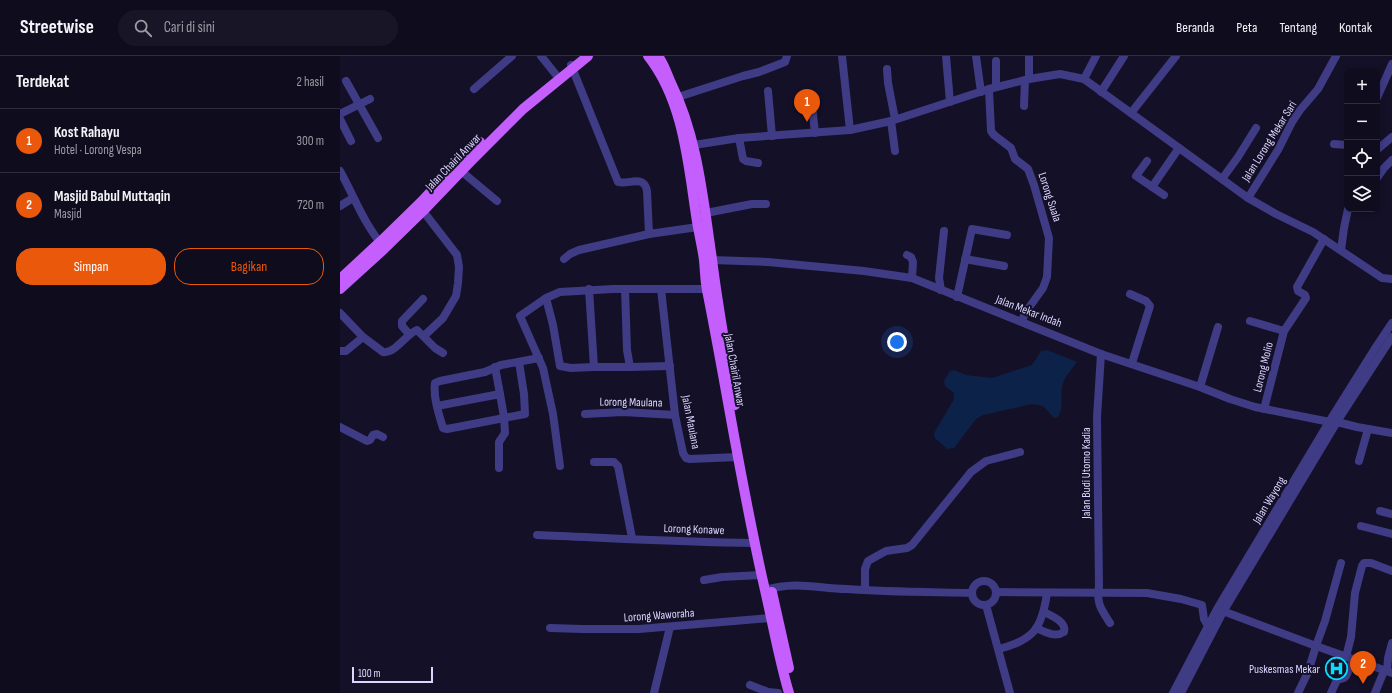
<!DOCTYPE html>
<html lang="id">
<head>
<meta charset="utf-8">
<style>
	:root { --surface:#0f0c1d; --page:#181526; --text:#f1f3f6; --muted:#9b9ba4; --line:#2f2c3b; --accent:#ea580c }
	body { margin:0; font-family:"Sofia Sans Condensed",sans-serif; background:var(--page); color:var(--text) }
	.controls { position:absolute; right:12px; top:12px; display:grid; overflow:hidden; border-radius:8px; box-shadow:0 2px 6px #0003 }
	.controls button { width:36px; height:36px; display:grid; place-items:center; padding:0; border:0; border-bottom:1px solid var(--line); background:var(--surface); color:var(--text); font:20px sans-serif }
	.scale { position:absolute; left:12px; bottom:10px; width:81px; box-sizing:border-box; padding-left:4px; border:2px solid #dbd6ff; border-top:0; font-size:11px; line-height:14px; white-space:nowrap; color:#dbd6ff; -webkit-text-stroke:3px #141027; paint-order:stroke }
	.you { position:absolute; left:557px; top:286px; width:14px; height:14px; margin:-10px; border:3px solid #fff; border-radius:50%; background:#1a73e8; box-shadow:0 0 0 6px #1a73e833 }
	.badge { display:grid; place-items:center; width:26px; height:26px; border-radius:50%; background:var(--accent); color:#fff; font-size:13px; font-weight:700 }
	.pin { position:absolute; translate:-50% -33px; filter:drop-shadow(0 1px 2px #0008) }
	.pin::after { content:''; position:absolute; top:21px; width:14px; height:12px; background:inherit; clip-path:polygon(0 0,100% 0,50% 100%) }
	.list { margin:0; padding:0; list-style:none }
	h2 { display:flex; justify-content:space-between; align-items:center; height:52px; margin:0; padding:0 16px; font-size:17px }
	h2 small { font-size:13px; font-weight:400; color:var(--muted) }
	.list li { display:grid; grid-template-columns:26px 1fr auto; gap:12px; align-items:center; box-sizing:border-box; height:64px; padding:0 16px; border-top:1px solid var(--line) }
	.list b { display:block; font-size:15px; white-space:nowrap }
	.list p { margin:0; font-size:13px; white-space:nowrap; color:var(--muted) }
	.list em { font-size:13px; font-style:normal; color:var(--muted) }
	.actions { display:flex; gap:8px; padding:12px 16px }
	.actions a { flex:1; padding:9px 0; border:1px solid var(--accent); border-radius:16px; text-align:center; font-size:14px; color:var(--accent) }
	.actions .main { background:var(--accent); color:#fff }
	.icon { flex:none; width:22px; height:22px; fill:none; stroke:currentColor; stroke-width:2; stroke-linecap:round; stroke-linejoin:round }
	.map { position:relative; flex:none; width:1052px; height:637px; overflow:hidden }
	header { display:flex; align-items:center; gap:24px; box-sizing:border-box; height:56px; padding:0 20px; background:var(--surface); border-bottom:1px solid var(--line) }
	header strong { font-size:19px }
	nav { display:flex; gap:22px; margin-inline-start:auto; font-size:14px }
	.search { width:280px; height:36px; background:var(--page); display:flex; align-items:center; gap:10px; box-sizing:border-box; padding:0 14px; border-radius:22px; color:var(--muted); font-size:15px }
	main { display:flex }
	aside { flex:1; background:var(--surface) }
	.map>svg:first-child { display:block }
	.water { fill:#0d2249 }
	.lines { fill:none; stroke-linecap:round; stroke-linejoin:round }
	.minor { stroke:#3f3b85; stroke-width:8 }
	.major { stroke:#c45efd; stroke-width:10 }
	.labels { text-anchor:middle; stroke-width:4; stroke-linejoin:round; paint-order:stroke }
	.street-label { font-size:12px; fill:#dbd6ff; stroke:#141027 }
	.poi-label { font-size:12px; fill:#dbd6ff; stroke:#141027; text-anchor:end }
</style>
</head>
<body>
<header>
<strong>Streetwise</strong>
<div class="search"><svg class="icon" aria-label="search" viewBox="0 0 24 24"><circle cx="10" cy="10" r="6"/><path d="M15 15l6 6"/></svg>Cari di sini</div>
<nav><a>Beranda</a><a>Peta</a><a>Tentang</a><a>Kontak</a></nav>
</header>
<main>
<aside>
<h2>Terdekat<small>2 hasil</small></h2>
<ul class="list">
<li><span class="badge">1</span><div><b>Kost Rahayu</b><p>Hotel · Lorong Vespa</p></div><em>300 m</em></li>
<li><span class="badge">2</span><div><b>Masjid Babul Muttaqin</b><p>Masjid</p></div><em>720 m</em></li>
</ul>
<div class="actions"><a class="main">Simpan</a><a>Bagikan</a></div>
</aside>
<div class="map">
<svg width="1052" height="637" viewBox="0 0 1052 637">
	<rect width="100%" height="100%" fill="#141027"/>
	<path class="water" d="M707,294L737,306C732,313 726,319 723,327C719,339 725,350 718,361L714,362L703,350L692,348L643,359L636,363L614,392L607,393L595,382L594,377L614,343V337L605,330L604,325L610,315L614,314L626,319L652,322L692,309L701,295Z"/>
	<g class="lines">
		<g class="minor">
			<polyline points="201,0 217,20"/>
			<polyline points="502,0 510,74"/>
			<polyline points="606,0 610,46"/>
			<polyline points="636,0 641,36"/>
			<polyline points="689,0 689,23"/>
			<polyline points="656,5 656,31"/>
			<path d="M231,9L278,126C289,129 304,118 307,135L309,178L358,171"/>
			<polyline points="547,13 548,27 555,63"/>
			<polyline points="744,23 756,0"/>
			<polyline points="6,25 38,82"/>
			<polyline points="134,33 172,0"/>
			<polyline points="649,33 651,75 654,79 671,92 675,103 688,113 694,129 709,182 707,221 703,232 685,257 682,265"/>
			<polyline points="428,35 432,80"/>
			<polyline points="761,36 784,0"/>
			<polyline points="338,41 403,20 419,16 445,6 447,0"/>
			<polyline points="1037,42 1052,8"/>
			<polyline points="472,49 475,77"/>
			<polyline points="684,50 685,24"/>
			<polyline points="791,57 836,0"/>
			<polyline points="0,58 30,43"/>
			<polyline points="0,63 11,85"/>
			<polyline points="551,65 555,95"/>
			<polyline points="399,82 403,103 406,105 418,107"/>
			<polyline points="994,88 1007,89"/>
			<polyline points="354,89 399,82 510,74 551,65 649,33 689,23 720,18 744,23 908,142 936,158 973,176 1042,222 1052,223"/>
			<polyline points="1039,92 1052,81"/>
			<polyline points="807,105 796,120 824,139"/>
			<path d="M0,115C14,140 24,168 43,190"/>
			<polyline points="121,115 157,145"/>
			<polyline points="1037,122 1044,112 1052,104"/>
			<polyline points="882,123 898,101 916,72"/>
			<polyline points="812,131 839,92"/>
			<polyline points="908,142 938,94 952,66 960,54 978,33 996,0"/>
			<polyline points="0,150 13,142"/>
			<polyline points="83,155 117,199 119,211 118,227 116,240 103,262 84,280"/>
			<polyline points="366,157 412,148 426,148"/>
			<polyline points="1001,194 1004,172 1008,153"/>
			<polyline points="567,199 571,201 573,206 572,222"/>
			<polyline points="224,203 230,198 239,194 309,178"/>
			<polyline points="625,203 664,210"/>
			<polyline points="372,204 428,206 524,215 572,222 761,298 860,331 890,343 915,351 990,366"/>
			<polyline points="321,233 335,359 343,397 346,402 350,403 398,401"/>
			<polyline points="601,234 599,222 604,175"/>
			<polyline points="790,238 806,245 810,250 792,307"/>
			<polyline points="617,241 632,173 667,179"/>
			<polyline points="206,242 213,269 220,310 231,312 254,311 249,233"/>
			<path d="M0,257L23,281L43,296C55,298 66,278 77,274L95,292L103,297"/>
			<polyline points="910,265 944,275 924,353"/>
			<polyline points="944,275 966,242 965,239 958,235 957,231 984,183"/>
			<polyline points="69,278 62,270 62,265 83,243"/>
			<polyline points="0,295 6,295 23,281"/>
			<path d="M761,298L757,361L759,530C756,547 761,553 770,567"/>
			<path d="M179,306L184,338L185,358L107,373L103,372C99,359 93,341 95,327L100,325L145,316L161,309L199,302"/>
			<polyline points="155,311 160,338"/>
			<polyline points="254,311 290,311 287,294 285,233"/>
			<polyline points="290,311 330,310"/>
			<polyline points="860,331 878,271"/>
			<polyline points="97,350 160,338 164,361 165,377 159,386 159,412"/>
			<polyline points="245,358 283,356 335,359"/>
			<polyline points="997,366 1017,371 1052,377"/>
			<polyline points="0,371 27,385 30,384 33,379 37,378 43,381"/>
			<polyline points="1019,405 1028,373"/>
			<polyline points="254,406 274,406 278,410 292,482"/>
			<polyline points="220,410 213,358 203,312 180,260 206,242 220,236 273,233 367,233"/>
			<polyline points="1040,455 1052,458"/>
			<polyline points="1021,470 1052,478"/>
			<path d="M197,479C270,482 342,486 414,487"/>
			<polyline points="364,524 382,521 421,519"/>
			<circle cx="644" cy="537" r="12"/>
			<path d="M425,534C456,525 476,532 506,533C548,536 590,536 632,537"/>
			<polyline points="525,534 525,513 528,505 546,495 567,492 572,489 631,416 646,405 680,396"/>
			<polyline points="657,536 807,537 841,543 862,549 864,563 868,570"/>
			<polyline points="646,549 670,637"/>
			<polyline points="880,554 976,590 1052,617"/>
			<polyline points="210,572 242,573 299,573 430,562"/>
			<path d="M696,572C705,576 715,582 724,576C727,566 712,560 704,556"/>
			<path d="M659,593C694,584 702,572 707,537"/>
			<polyline points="1006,601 1011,581 1015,537 1022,510 1024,507 1031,507 1052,515"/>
			<polyline points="1047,615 1048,602 1052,587"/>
			<polyline points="410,629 428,636 438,637"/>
			<polyline points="314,637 330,571"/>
			<polyline points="833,637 877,553 992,361 1036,291 1052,267"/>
			<polyline points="841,637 883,556 1000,361 1052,281"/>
			<polyline points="958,637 968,616 976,590 985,565 1001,507"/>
			<polyline points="991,637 997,624 1004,622 1006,620 1014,603"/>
			<polyline points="1035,637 1044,615"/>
		</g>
		<g class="major">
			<path d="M308,0C343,44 348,106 356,159C358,174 362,189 364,204C365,214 365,224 367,234C387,334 402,435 425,534C433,569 439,603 449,637"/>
			<path d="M318,0C324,8 327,18 331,27C358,82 363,143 372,203C378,252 387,300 395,349"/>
			<polyline points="0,223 40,186 82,145 114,110 140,86"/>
			<polyline points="0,233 43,194 83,155 131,105 183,53 248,0"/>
			<polyline points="432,536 449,612"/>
		</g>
	</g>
	<defs>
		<symbol id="hospital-ring" viewBox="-11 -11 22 22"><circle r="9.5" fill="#141027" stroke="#04dffc" stroke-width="1.5"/><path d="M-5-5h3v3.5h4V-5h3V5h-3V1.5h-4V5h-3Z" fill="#04dffc"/></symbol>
	</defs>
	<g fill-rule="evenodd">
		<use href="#hospital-ring" x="984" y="600" width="25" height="25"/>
	</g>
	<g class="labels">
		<g class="street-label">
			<text transform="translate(929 85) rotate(-58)" y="4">Jalan Lorong Mekar Sari</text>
			<text transform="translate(113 106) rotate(-46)" y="4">Jalan Chairil Anwar</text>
			<text transform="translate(710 141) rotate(72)" y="4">Lorong Suala</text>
			<text transform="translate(689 255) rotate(21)" y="4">Jalan Mekar Indah</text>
			<text transform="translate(923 311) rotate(-76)" y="4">Lorong Molio</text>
			<text transform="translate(395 314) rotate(80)" y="4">Jalan Chairil Anwar</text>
			<text transform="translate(291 346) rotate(1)" y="4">Lorong Maulana</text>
			<text transform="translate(351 366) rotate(79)" y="4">Jalan Maulana</text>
			<text transform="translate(746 417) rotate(-90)" y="4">Jalan Budi Utomo Kadia</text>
			<text transform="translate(929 444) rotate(-59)" y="4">Jalan Wayong</text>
			<text transform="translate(354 473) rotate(2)" y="4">Lorong Konawe</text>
			<text transform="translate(319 559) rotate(-4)" y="4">Lorong Waworaha</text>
		</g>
		<g class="poi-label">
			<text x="980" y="617">Puskesmas Mekar</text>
		</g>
	</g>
</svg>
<div class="controls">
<button>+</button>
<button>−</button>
<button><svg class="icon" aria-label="locate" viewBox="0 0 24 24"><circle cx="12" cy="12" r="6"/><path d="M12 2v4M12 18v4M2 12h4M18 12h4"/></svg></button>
<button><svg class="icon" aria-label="layers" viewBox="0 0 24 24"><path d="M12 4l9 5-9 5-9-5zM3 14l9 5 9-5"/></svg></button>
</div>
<div class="scale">100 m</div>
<div class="you"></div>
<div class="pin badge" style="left:467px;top:66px">1</div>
<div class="pin badge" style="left:1023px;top:628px">2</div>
</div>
</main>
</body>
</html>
